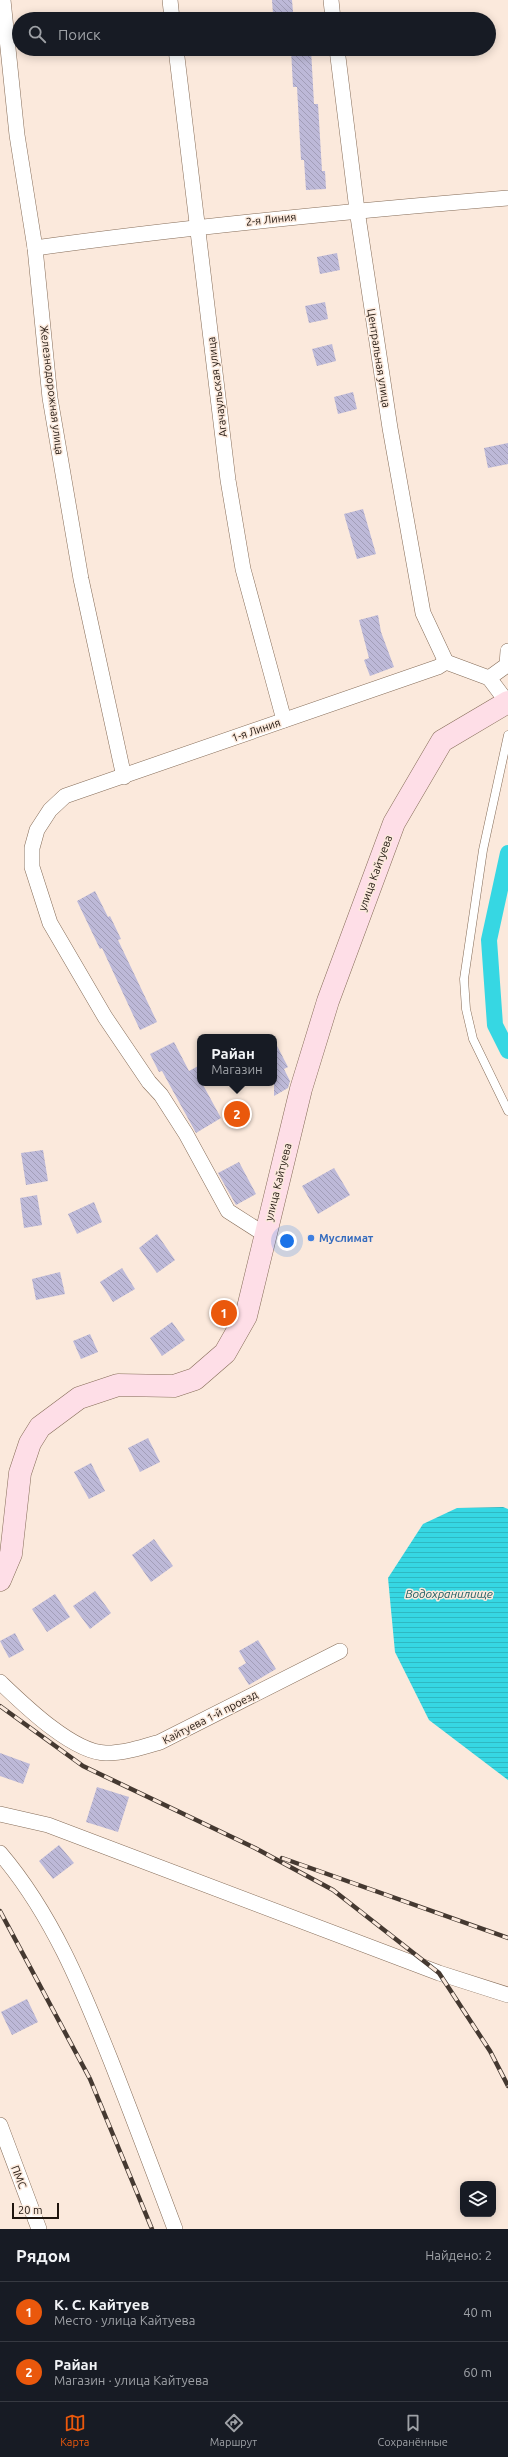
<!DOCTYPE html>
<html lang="ru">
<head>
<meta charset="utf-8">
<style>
	:root { --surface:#171b24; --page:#20242c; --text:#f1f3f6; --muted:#9ea1a6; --line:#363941; --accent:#ea580c }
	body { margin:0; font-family:Ubuntu,sans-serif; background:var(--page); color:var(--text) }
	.controls { position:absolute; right:12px; bottom:12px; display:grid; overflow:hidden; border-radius:8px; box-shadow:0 2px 10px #0003 }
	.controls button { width:36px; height:36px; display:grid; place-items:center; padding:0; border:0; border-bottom:1px solid var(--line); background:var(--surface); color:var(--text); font:20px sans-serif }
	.scale { position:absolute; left:12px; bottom:10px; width:47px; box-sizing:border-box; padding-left:4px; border:2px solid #1f150e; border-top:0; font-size:11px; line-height:14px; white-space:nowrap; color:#1f150e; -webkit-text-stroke:3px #fbe9dc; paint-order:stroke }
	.you { position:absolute; left:287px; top:1241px; width:14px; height:14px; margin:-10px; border:3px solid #fff; border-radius:50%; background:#1a73e8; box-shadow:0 0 0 6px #1a73e833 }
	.badge { display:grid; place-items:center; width:26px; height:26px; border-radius:50%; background:var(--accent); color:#fff; font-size:13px; font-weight:700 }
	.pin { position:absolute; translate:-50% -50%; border:2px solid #fff; box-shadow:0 1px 4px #0006 }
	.popup { position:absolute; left:197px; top:1034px; width:80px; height:52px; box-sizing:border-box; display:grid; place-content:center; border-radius:8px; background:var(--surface); filter:drop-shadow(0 1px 3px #0005); font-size:13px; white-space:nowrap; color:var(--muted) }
	.popup b { font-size:15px; color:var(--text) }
	.popup::after { content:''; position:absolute; left:50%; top:100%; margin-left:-8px; border:8px solid transparent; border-top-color:var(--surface) }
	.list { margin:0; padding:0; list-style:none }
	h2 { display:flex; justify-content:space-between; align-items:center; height:52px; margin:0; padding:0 16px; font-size:17px }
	h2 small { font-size:13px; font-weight:400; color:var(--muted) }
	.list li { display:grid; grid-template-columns:26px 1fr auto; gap:12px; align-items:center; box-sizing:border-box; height:60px; padding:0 16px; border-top:1px solid var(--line) }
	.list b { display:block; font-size:15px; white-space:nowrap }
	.list p { margin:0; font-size:13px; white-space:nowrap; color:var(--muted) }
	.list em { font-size:13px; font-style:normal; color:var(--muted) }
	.icon { flex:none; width:22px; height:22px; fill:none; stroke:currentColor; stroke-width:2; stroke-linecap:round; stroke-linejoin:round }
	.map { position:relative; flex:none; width:508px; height:2229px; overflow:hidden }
	.search { position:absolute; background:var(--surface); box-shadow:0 2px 10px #0003; left:12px; right:12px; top:12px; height:44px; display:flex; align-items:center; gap:10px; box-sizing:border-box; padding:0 14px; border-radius:22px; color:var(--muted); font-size:15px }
	.sheet { height:172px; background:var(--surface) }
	nav { display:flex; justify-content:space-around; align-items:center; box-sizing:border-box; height:56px; border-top:1px solid var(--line); background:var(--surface); font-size:11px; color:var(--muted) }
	nav a { display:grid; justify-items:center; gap:2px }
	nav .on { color:var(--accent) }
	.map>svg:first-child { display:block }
	.water { fill:url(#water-rules) }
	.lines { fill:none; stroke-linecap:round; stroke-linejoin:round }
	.canal { stroke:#36d7e3; stroke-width:16 }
	.building { fill:url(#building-back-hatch) }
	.lane-casing { stroke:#856c58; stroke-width:9 }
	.street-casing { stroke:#856c58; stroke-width:16 }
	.secondary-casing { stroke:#856c58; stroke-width:23 }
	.lane { stroke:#fff; stroke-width:8 }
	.street { stroke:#fff; stroke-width:15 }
	.secondary { stroke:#fedee7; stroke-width:22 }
	.rail-casing { stroke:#453931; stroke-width:4.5 }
	.rail { stroke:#fbe9dc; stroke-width:3; stroke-dasharray:9; stroke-linecap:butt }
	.shop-dot { fill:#3f7fe0; stroke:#fbe9dc; stroke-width:1.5 }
	.labels { text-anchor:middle; stroke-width:3; stroke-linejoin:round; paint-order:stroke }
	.street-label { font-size:11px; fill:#1f150e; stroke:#fbe9dc }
	.shop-label { font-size:11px; font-weight:bold; fill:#366cbe; stroke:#fbe9dc; text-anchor:start }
	.water-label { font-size:12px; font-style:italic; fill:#215f64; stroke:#fbe9dc }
</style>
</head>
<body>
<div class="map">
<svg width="508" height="2229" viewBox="0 0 508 2229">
	<defs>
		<pattern id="water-rules" width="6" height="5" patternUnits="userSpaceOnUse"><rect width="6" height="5" fill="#36d7e3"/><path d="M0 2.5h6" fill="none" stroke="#2fb8c2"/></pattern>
		<pattern id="building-back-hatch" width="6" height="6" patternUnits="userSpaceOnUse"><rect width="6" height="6" fill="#bdb9d8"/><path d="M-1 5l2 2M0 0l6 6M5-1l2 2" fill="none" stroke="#a29eb8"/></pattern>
	</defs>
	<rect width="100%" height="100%" fill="#fbe9dc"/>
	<polygon class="water" points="503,1507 508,1509 508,1780 429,1720 395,1652 388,1578 423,1524 457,1508"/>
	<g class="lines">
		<polyline class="canal" points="508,853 489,940 495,1025 508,1051"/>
	</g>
	<g class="building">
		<polygon points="272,0 292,0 293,12 273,14"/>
		<polygon points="291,49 311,49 314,104 318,104 322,171 325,171 326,189 306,190 304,160 301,160 297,87 293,87"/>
		<polygon points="337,253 340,270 320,274 317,257"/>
		<polygon points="325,302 328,319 309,323 305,306"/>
		<polygon points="332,344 336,361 317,366 312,349"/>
		<polygon points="353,392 357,409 338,414 334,397"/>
		<polygon points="508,443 508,464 488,468 484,448"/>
		<polygon points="363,509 376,554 357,559 344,514"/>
		<polygon points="378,615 381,632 394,667 370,676 364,660 369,658 359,620"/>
		<polygon points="95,891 108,917 110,916 121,939 118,940 157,1022 140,1030 102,948 100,949 77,901"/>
		<polygon points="274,1040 288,1067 284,1069 290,1081 288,1088 274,1096"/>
		<polygon points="174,1042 189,1071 200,1065 200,1083 202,1083 221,1118 196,1133 162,1071 159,1072 150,1054"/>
		<polygon points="43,1150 48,1181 26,1185 21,1153"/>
		<polygon points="239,1162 256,1194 236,1205 218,1173"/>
		<polygon points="334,1168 350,1195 318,1214 302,1186"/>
		<polygon points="37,1195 42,1225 24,1228 20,1198"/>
		<polygon points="94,1202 102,1222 77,1234 68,1214"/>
		<polygon points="157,1234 175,1260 157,1273 139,1248"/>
		<polygon points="122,1268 135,1289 113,1302 100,1282"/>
		<polygon points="60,1272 65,1294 36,1300 32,1279"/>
		<polygon points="172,1322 185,1340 162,1356 150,1338"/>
		<polygon points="90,1334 98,1352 81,1359 73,1341"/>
		<polygon points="148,1438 160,1462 140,1472 128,1448"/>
		<polygon points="91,1463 105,1491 89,1499 74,1472"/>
		<polygon points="154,1539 173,1566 151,1582 132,1555"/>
		<polygon points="95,1591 111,1613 90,1629 73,1606"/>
		<polygon points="55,1594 70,1617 47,1632 32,1609"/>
		<polygon points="15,1633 24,1650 9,1658 0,1641"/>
		<polygon points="258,1640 276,1669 249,1685 238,1668 246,1663 239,1651"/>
		<polygon points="0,1753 30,1764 23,1784 0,1776"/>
		<polygon points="97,1787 129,1797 118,1832 86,1822"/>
		<polygon points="59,1845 74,1863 53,1879 39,1861"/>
		<polygon points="27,1999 38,2022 12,2035 1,2012"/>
	</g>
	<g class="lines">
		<defs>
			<polyline id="lane" points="508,735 483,850 464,979 466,1009 473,1039 508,1111"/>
			<g id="street">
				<polyline points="3,0 17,135 35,248 50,398 81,579 124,777"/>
				<polyline points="170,0 172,19"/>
				<polyline points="331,0 333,19"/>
				<polyline points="176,49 228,480 243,569 284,720"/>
				<polyline points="337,49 357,210 390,428 423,613 446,662"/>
				<path d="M35,248C193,226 350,211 508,198"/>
				<polyline points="446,662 489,678 507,702"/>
				<polyline points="489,678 507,665 508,651"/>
				<polyline points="264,1234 228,1211 186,1134 161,1095 149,1082 105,1017 50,923 32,867 32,848 37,830 50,810 65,796 438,667 446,662"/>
				<path d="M0,1682C23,1704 73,1753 106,1753C125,1753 143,1747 160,1742L340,1651"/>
				<polyline points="0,1814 48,1825 439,1973 508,1995"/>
				<path d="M0,1853C52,1914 82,1988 111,2061C133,2117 154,2173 175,2229"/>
				<polyline points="0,2125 39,2229"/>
			</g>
			<polyline id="secondary" points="0,1580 11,1554 20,1473 30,1443 40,1427 79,1398 118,1385 174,1386 195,1379 225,1353 246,1316 301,1089 328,1001 394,823 442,741 508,702"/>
		</defs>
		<use href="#lane" class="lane-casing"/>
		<use href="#street" class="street-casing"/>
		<use href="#secondary" class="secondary-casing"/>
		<use href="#lane" class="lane"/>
		<use href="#street" class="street"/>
		<use href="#secondary" class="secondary"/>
		<defs>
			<g id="rail">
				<polyline points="0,1706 83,1766 255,1848 333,1890 439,1973 490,2051 508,2086"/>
				<polyline points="282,1858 508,1938"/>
				<polyline points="0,1911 90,2079 152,2229"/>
			</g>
		</defs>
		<use href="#rail" class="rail-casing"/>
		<use href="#rail" class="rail"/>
	</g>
	<circle class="shop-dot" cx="311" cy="1238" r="4"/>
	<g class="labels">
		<g class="street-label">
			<text transform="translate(271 219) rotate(-6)" y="4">2-я Линия</text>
			<text transform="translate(379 358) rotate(81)" y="4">Центральная улица</text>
			<text transform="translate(217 387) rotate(-97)" y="4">Агачаульская улица</text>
			<text transform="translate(52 390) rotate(83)" y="4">Железнодорожная улица</text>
			<text transform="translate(256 730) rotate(-19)" y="4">1-я Линия</text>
			<text transform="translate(375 873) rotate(-70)" y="4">улица Кайтуева</text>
			<text transform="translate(278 1182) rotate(-76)" y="4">улица Кайтуева</text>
			<text transform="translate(210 1717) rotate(-27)" y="4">Кайтуева 1-й проезд</text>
			<text transform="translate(19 2177) rotate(69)" y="4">ПМС</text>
		</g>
		<g class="shop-label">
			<text x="319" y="1242">Муслимат</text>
		</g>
		<g class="water-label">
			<text x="449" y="1598">Водохранилище</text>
		</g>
	</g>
</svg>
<div class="controls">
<button><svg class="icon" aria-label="layers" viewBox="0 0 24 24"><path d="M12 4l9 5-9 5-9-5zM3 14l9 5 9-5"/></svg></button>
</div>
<div class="scale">20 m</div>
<div class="you"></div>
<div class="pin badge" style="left:224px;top:1313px">1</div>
<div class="pin badge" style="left:237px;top:1114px">2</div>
<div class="popup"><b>Райан</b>Магазин</div>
<div class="search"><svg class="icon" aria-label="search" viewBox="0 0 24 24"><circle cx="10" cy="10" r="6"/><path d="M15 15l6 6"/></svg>Поиск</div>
</div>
<section class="sheet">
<h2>Рядом<small>Найдено: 2</small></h2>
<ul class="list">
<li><span class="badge">1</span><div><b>К. С. Кайтуев</b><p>Место · улица Кайтуева</p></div><em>40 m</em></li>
<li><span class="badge">2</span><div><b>Райан</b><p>Магазин · улица Кайтуева</p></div><em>60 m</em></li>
</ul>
</section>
<nav>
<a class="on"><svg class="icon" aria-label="map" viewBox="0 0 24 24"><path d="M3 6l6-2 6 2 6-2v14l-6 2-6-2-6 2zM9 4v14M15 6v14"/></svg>Карта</a>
<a><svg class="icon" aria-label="directions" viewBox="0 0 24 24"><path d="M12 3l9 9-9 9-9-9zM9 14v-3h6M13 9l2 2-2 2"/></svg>Маршрут</a>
<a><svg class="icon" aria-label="saved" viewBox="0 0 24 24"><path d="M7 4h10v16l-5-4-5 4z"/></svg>Сохранённые</a>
</nav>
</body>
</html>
